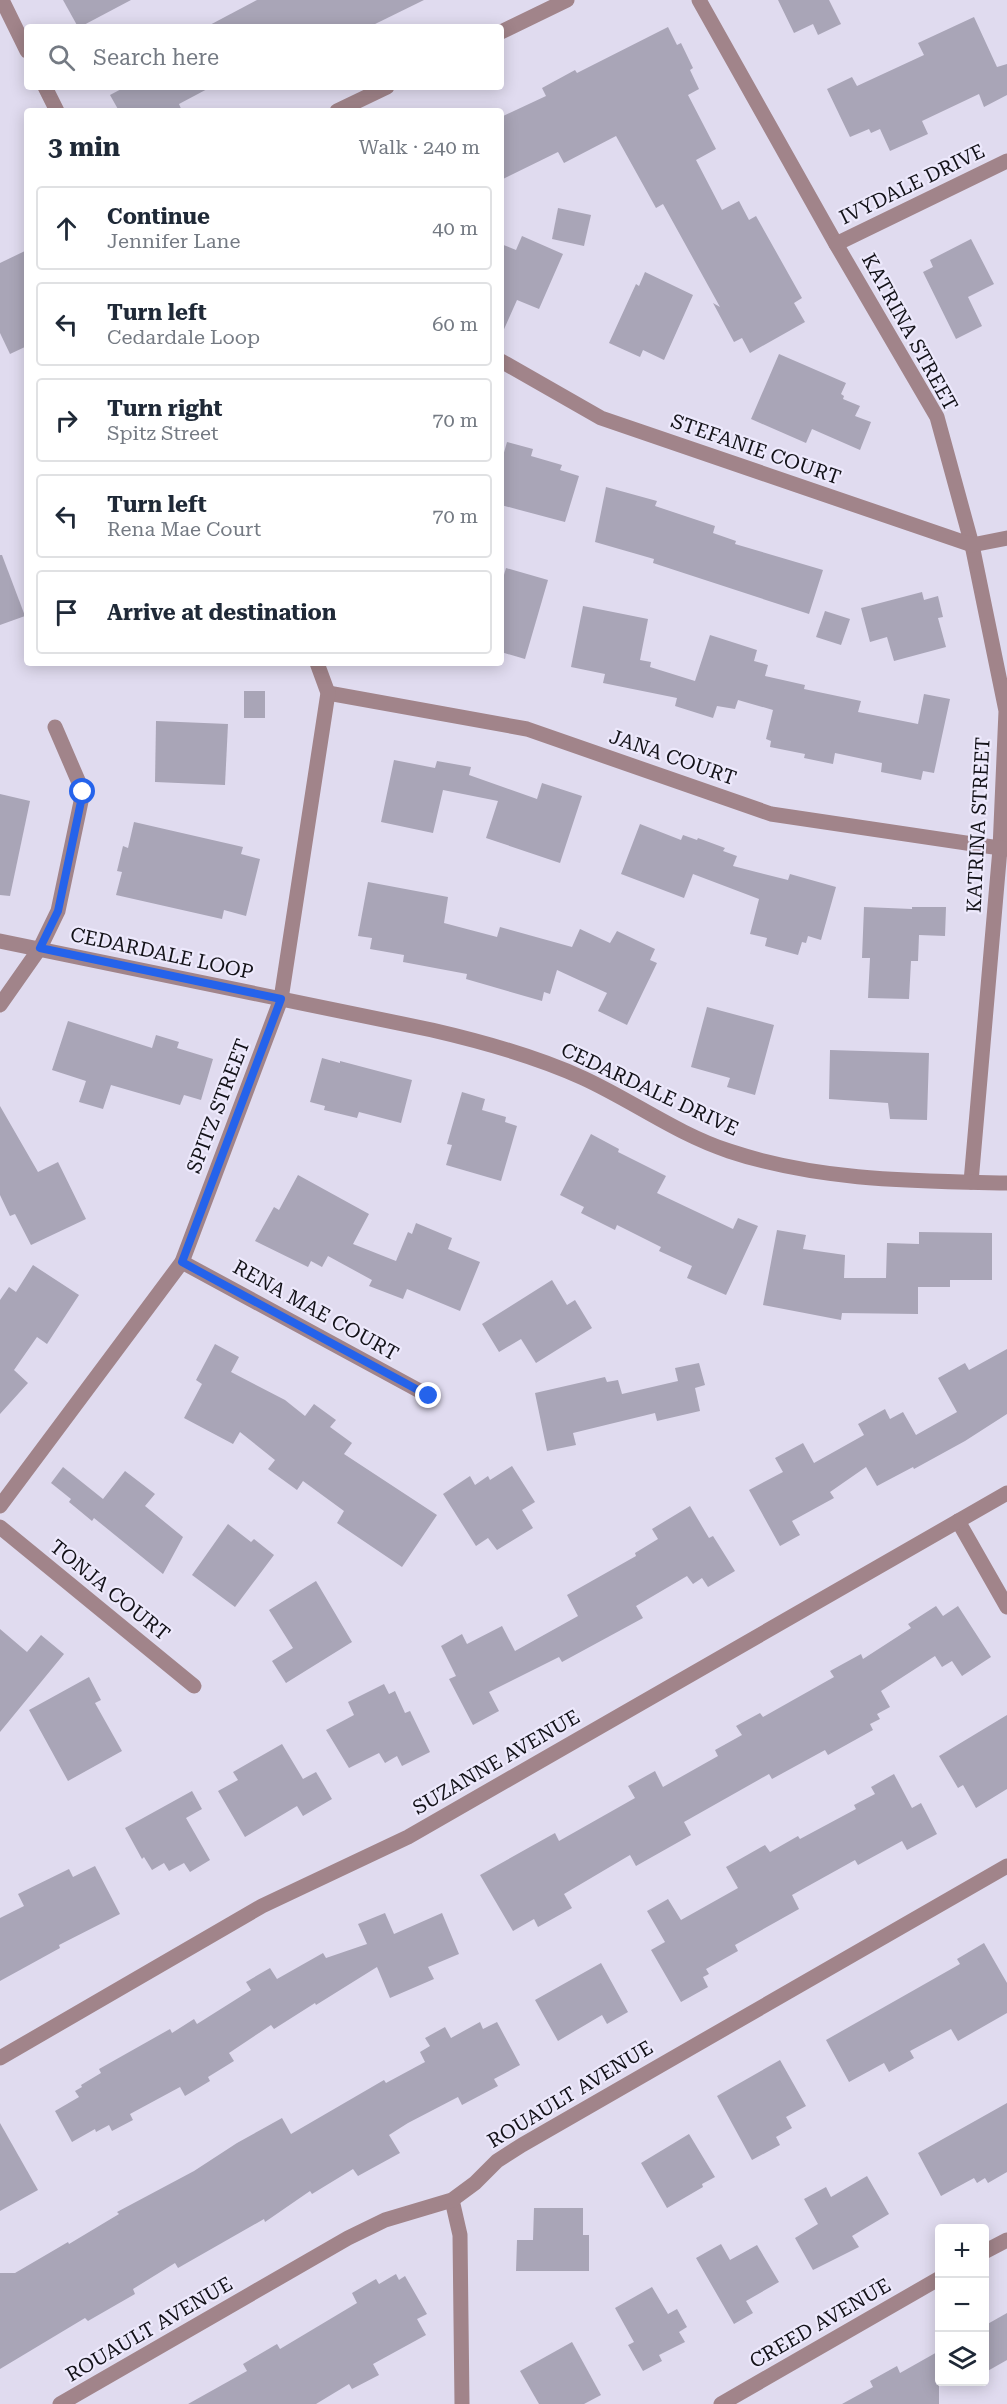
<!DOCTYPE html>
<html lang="en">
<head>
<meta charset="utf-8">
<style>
	:root { --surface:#fff; --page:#f6f6f7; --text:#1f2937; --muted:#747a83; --line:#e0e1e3 }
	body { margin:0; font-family:"Roboto Serif",serif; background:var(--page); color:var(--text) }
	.controls { position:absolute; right:18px; bottom:18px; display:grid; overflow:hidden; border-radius:6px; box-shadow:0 3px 15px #0003 }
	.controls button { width:54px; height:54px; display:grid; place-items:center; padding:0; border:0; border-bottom:2px solid var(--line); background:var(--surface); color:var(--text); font:30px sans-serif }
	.stop { position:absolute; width:18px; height:18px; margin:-14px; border:4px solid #2563eb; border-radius:50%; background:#fff }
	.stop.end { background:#2563eb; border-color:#fff; box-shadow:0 2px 6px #0008 }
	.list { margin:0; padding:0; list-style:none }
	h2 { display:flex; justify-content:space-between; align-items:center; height:78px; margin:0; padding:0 24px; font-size:26px }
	h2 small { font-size:20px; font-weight:400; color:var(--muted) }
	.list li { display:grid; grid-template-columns:39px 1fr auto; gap:18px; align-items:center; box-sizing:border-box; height:84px; margin:0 12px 12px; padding:0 12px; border:2px solid var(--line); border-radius:6px }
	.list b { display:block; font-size:22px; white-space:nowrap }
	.list p { margin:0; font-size:20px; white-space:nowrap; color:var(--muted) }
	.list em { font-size:20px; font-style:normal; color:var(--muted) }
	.icon { flex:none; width:33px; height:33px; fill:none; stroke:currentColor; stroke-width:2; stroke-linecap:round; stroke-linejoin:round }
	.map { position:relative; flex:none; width:1007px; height:2404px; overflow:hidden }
	.search { position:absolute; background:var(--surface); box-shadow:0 3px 15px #0003; left:24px; top:24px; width:480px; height:66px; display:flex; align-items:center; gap:15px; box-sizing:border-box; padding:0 21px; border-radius:6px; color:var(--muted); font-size:22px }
	.panel { position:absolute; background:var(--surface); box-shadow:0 3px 15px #0003; left:24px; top:108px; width:480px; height:558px; border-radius:6px }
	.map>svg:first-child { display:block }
	.building { fill:#a9a5b7 }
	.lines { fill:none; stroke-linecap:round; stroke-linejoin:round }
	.minor { stroke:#a1848a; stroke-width:15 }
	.tertiary { stroke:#a1848a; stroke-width:15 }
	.route { stroke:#2563eb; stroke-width:8 }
	.labels { text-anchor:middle; stroke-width:4.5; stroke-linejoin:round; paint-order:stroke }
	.street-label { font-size:20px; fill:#131218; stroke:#ede9fc }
</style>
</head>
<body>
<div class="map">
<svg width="1007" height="2404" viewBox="0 0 1007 2404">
	<rect width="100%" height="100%" fill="#e0dbef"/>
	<g class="building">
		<polygon points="63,0 131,0 80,27 78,27"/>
		<polygon points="257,0 424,0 369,27 206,27"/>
		<polygon points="778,0 829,0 841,24 818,35 813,24 794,33"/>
		<polygon points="974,17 997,67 1007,64 1007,95 984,107 979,94 922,121 928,134 890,151 880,129 871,133 869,129 850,137 827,89 852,77 857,86 924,55 918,43"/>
		<polygon points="668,27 677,45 681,43 693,68 690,70 699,89 688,95 716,149 696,160 722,210 739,201 749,220 756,216 802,298 794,303 805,322 750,353 742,338 734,342 713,303 720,307 663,204 656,208 616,136 564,163 558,152 501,180 501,117 546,96 542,88 575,70 577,73"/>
		<polygon points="125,87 211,87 179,104 182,111 119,111 110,95"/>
		<polygon points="558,208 591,215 584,246 552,239"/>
		<polygon points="522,236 563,254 539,309 517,300 501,336 501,244 516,250"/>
		<polygon points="971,239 994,284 968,297 982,326 956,339 923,272 933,267 930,260"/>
		<polygon points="27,250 27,346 10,354 0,333 0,263"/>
		<polygon points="645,272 693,295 664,360 643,350 640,357 609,343 636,284 639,286"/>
		<polygon points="779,354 846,383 841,394 844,396 843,399 860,406 855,416 871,422 860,450 812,429 806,443 751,419"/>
		<polygon points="507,442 533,449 531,456 562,465 560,470 579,476 565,522 501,505 501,463"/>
		<polygon points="606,487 657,501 655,506 715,526 713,533 736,541 735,544 823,570 809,614 653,563 654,559 595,542"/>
		<polygon points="0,555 2,555 25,616 0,625"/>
		<polygon points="506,568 548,580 525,659 501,652 501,585"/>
		<polygon points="922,592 924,600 938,596 943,617 938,618 946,647 894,661 887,637 870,642 861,608"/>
		<polygon points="583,606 648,619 640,660 651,662 650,667 695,681 710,635 757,650 754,661 768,665 765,676 805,685 804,689 861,701 858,712 918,724 924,694 950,699 934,773 923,771 921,780 881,772 882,763 835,753 833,764 804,758 805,754 770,747 771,741 766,739 773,710 738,700 735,709 717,706 713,718 675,706 677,698 603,683 605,674 571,667"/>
		<polygon points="825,611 850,619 841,645 816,637"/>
		<rect x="244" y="691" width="21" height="27"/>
		<polygon points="156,721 228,724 225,785 155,782"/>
		<polygon points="394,760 435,768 437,761 471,767 469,775 537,799 542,783 582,796 560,863 486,838 498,801 443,790 433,833 381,822"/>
		<polygon points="0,794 30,801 10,896 0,895"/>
		<polygon points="134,822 243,847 241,854 260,859 246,916 224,910 222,919 116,895 122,872 117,871 123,846 128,848"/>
		<polygon points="640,824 681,840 683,835 697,840 698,838 725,848 723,851 737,856 733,866 788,880 790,874 836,887 821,940 808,936 806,943 802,942 798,955 765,946 767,938 750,934 759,899 693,874 684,898 621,874"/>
		<polygon points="368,882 448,897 444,923 497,937 500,927 572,947 580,929 610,943 617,931 655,949 650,960 657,963 627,1025 598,1011 607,993 557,970 550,994 544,992 542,1001 466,979 467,974 403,962 404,955 370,949 372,938 358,936"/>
		<polygon points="864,907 912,909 912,907 946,907 945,936 919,935 918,961 911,961 909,999 868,998 870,958 862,958"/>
		<polygon points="707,1007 774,1025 755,1095 727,1087 730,1078 691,1067"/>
		<polygon points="68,1021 152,1048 156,1035 179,1042 177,1048 213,1059 201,1100 184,1095 180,1105 111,1085 103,1109 79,1102 86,1081 52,1070"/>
		<polygon points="830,1050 929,1053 927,1120 890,1119 888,1103 829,1099"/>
		<polygon points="322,1058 340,1063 340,1061 412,1080 401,1123 359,1112 357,1118 324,1110 325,1106 310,1102"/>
		<polygon points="462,1092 485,1099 482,1110 506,1117 505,1122 517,1126 501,1181 446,1165 452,1145 447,1144"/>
		<polygon points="0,1106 38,1172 58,1162 86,1219 31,1245 15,1214 10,1216 0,1195"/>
		<polygon points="591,1134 619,1149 618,1152 666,1176 657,1193 733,1229 738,1218 758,1226 726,1295 687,1278 692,1266 659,1251 661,1247 617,1225 615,1230 581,1213 584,1207 560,1195"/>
		<polygon points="298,1175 369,1214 353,1244 396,1261 408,1232 412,1234 416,1223 452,1238 448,1249 480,1262 460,1311 407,1289 403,1299 369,1286 372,1280 328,1256 322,1267 311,1261 308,1267 255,1241 274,1207 279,1210"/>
		<polygon points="777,1230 806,1235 803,1249 845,1255 844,1278 886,1278 887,1243 919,1244 919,1232 992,1233 992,1280 950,1280 950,1287 918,1287 918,1314 842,1313 841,1320 763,1305"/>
		<polygon points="33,1265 79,1295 47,1344 37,1337 14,1370 28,1383 0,1414 0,1300 9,1287 16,1292"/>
		<polygon points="552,1280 567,1305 575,1300 592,1328 536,1363 521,1339 499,1352 482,1324"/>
		<polygon points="215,1344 239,1357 231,1372 285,1400 305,1416 314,1404 336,1420 330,1427 352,1443 344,1454 437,1515 402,1567 337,1523 344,1511 303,1481 297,1490 268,1469 275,1460 240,1432 233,1444 184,1418 202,1384 196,1380"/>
		<polygon points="1007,1349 1007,1414 965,1441 914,1469 913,1467 877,1486 866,1467 830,1492 834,1498 792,1521 800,1535 780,1546 749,1490 783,1472 775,1458 803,1443 814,1463 864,1435 858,1424 885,1409 890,1419 903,1412 916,1435 957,1412 938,1378 965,1363 969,1370"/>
		<polygon points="699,1363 705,1385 695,1388 700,1411 657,1421 655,1413 573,1433 576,1445 547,1451 535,1393 605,1377 607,1382 618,1380 622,1394 678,1381 675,1368"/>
		<polygon points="512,1466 535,1502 522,1510 533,1528 497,1550 488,1538 476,1546 443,1494 470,1476 475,1485 488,1476 490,1480"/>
		<polygon points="63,1467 103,1499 125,1471 155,1494 145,1506 183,1537 163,1574 94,1518 92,1521 69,1502 71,1499 51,1483"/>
		<polygon points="690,1506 709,1538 713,1536 735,1571 708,1587 702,1578 693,1584 687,1576 636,1606 643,1618 562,1662 559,1657 489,1692 499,1711 473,1725 449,1679 456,1676 441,1646 462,1634 467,1644 502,1626 515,1651 578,1616 567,1595 636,1556 635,1553 658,1539 652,1529"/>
		<polygon points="228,1524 251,1542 254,1539 274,1555 235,1607 192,1575"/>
		<polygon points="316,1581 352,1642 286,1683 272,1661 293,1648 269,1610"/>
		<polygon points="936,1606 943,1616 958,1606 991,1657 962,1676 952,1661 942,1667 935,1656 881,1691 890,1707 877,1714 880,1719 870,1724 873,1730 828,1755 825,1750 772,1779 769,1774 684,1822 691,1835 636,1866 630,1855 564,1894 572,1908 538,1927 534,1919 513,1931 480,1875 555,1833 559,1841 635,1798 628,1786 655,1771 663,1787 718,1756 715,1750 742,1735 736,1726 760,1713 763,1717 834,1677 830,1671 861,1654 863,1659 911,1628 908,1624"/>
		<polygon points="0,1629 27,1652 41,1635 64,1654 0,1732"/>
		<polygon points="89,1677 101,1700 95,1703 122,1751 68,1781 29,1710"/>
		<polygon points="384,1684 389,1694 395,1691 405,1713 410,1711 430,1752 402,1766 397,1756 385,1763 379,1753 349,1768 326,1730 354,1715 348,1702"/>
		<polygon points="1007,1715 1007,1789 976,1808 963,1785 958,1788 939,1756"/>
		<polygon points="282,1744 303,1779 316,1772 332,1799 303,1816 297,1806 245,1837 218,1791 238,1780 233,1772"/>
		<polygon points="894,1774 912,1808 921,1803 937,1834 907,1850 902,1841 858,1865 855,1860 792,1895 799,1909 735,1945 738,1951 706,1969 709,1974 703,1977 708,1987 681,2002 651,1950 665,1942 647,1911 668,1899 681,1920 738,1888 726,1867 765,1845 770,1852 798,1836 800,1839 856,1809 854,1805 875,1794 871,1787"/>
		<polygon points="192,1791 202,1809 186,1818 210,1860 190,1872 184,1863 169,1871 164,1863 152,1870 144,1857 142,1859 125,1828"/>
		<polygon points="95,1866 120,1914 59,1945 60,1948 0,1981 0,1918 24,1906 18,1894 69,1869 73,1877"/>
		<polygon points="385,1913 394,1934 442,1913 459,1954 428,1967 434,1979 390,1998 377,1967 316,2005 315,2003 274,2029 271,2025 229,2053 234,2061 208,2077 210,2081 185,2096 180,2087 130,2114 133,2120 112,2131 109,2125 96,2132 95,2129 72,2142 55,2111 79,2097 75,2091 82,2087 81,2085 101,2073 99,2069 170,2029 172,2033 194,2019 197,2024 251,1990 246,1982 270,1968 277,1979 323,1953 326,1958 367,1944 358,1924"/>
		<polygon points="984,1943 1007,1983 1007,2013 958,2041 951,2029 910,2051 914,2058 889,2072 884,2063 849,2082 826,2040 960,1964 957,1959"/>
		<polygon points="601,1963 628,2012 607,2024 602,2015 558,2041 535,2000"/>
		<polygon points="480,2022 483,2029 497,2022 520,2065 494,2079 498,2086 462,2105 458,2097 408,2123 389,2135 400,2153 358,2176 353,2169 312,2194 310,2191 265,2222 264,2219 178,2268 175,2263 133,2289 135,2294 88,2321 85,2318 0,2369 0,2273 15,2273 68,2242 69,2244 119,2214 117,2212 194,2171 237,2143 282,2118 291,2134 384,2080 386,2083 425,2062 420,2052 430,2046 425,2038 445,2027 451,2038"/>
		<polygon points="780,2060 806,2106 786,2117 792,2128 776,2137 780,2145 752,2160 717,2096"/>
		<polygon points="1007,2103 1007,2172 988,2183 985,2178 977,2183 974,2178 941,2196 918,2153"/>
		<polygon points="0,2123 38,2190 0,2211"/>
		<polygon points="689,2134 715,2177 702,2184 703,2187 667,2208 641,2163"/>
		<polygon points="867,2176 889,2214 852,2236 859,2247 813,2270 795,2238 818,2224 804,2199 826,2187 831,2197"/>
		<polygon points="534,2208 583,2208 583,2235 589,2235 589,2271 516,2271 517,2240 533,2240"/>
		<polygon points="721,2244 730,2260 757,2245 779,2282 746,2301 753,2313 734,2324 696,2258"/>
		<polygon points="396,2274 399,2280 405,2276 427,2314 417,2319 426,2335 373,2364 379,2375 352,2389 349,2384 316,2404 188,2404 247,2371 243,2364 277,2344 280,2349 357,2303 352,2293 376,2279 379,2284"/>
		<polygon points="652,2287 668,2314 677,2309 687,2327 679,2332 685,2342 659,2355 662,2361 643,2371 628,2345 634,2342 615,2308"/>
		<polygon points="1007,2313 1007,2360 984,2373 984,2326"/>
		<polygon points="572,2342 601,2395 584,2404 539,2404 520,2371"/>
		<polygon points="939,2351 939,2404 842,2404 873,2387 870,2381 897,2366 900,2373"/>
	</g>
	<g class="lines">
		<g class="minor">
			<polyline points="699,0 836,244 937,417 972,545 1006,711 1000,849 971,1182"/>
			<polyline points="501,32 567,0"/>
			<polyline points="337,111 387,87"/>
			<polyline points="836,244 1007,161"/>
			<polyline points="501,361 601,418 972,545 1007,538"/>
			<polyline points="328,693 527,729 771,814 1007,849"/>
			<path d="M0,941L432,1030C484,1042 535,1056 583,1078C633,1101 677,1134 729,1151C819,1181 913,1181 1007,1183"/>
			<polyline points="0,1005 40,948 58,911 83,792 55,727"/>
			<polyline points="182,1262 429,1396"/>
			<polyline points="958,1521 1007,1607"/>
			<polyline points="0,1527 194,1686"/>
			<polyline points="0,2058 262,1906 408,1837 1007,1493"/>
			<polyline points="452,2200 460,2235 462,2404"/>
			<polyline points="984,2252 1007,2240"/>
			<polyline points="60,2404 348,2238 385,2220 452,2200 475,2183 497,2161 522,2145 1007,1866"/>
			<polyline points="721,2404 940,2278"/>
		</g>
		<g class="tertiary">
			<polyline points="2,0 27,51"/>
			<polyline points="45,87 57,111"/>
			<polyline points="0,1506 182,1262 281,999 328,693 317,663"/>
		</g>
	</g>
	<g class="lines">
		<polyline class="route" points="83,792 58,911 40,948 281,999 182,1262 429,1396"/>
	</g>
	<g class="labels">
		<g class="street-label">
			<text transform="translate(912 184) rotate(-26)" y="7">IVYDALE DRIVE</text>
			<text transform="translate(910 332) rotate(61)" y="7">KATRINA STREET</text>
			<text transform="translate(756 449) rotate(19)" y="7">STEFANIE COURT</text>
			<text transform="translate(673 757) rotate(19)" y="7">JANA COURT</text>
			<text transform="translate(978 825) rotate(-87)" y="7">KATRINA STREET</text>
			<text transform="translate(162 953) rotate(12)" y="7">CEDARDALE LOOP</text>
			<text transform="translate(650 1089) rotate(25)" y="7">CEDARDALE DRIVE</text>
			<text transform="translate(218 1106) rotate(-69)" y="7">SPITZ STREET</text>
			<text transform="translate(316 1310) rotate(29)" y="7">RENA MAE COURT</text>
			<text transform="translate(110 1590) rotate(39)" y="7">TONJA COURT</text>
			<text transform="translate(496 1762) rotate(-30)" y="7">SUZANNE AVENUE</text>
			<text transform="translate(570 2094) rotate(-31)" y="7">ROUAULT AVENUE</text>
			<text transform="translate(820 2323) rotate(-30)" y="7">CREED AVENUE</text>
			<text transform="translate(149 2329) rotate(-30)" y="7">ROUAULT AVENUE</text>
		</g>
	</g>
</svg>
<div class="controls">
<button>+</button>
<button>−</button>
<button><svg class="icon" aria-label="layers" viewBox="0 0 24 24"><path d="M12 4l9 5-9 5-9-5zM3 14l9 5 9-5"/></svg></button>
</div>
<div class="stop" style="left:83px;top:792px"></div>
<div class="stop end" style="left:429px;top:1396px"></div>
<div class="search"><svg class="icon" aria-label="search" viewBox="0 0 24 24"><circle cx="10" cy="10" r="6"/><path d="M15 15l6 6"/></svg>Search here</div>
<section class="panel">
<h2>3 min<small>Walk · 240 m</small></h2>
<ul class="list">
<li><svg class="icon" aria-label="ahead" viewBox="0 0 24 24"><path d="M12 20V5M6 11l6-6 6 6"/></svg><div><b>Continue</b><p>Jennifer Lane</p></div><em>40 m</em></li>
<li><svg class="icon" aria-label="left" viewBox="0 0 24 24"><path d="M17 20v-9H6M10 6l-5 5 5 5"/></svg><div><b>Turn left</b><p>Cedardale Loop</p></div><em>60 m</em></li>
<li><svg class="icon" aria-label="right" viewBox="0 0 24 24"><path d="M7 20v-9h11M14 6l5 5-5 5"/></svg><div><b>Turn right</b><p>Spitz Street</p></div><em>70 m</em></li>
<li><svg class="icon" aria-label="left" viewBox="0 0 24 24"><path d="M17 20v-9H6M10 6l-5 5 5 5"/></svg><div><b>Turn left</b><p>Rena Mae Court</p></div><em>70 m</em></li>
<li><svg class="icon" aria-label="arrive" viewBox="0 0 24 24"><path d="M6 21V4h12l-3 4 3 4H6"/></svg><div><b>Arrive at destination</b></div></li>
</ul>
</section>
</div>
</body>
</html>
